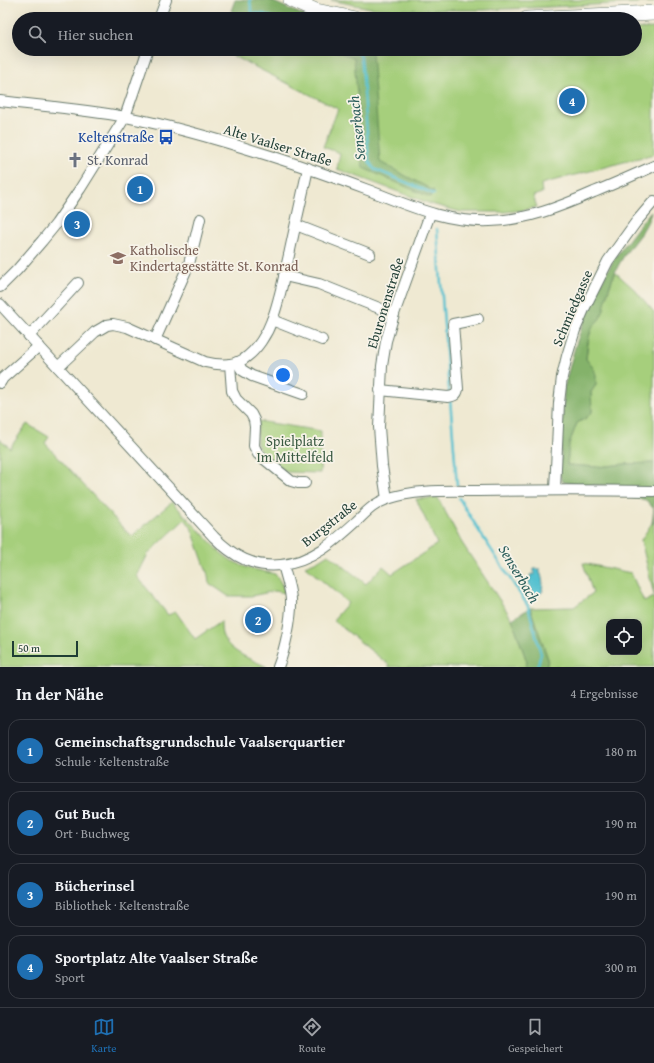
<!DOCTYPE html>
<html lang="de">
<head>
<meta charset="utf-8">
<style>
	:root { --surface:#171b24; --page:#20242c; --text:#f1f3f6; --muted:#9ea1a6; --line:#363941; --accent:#1f6fb2 }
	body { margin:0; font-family:"Gentium Book Plus",serif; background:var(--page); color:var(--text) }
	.controls { position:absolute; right:12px; bottom:12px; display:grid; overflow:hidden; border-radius:8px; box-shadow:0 4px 16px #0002 }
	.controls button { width:36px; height:36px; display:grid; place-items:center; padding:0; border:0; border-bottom:1px solid var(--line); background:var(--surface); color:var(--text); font:20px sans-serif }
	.scale { position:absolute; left:12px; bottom:10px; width:66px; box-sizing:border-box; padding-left:4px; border:2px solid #1f3d34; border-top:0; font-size:11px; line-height:14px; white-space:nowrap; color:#1f3d34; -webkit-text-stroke:3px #f7f3e8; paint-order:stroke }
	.you { position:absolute; left:283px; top:375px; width:14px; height:14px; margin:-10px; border:3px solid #fff; border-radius:50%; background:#1a73e8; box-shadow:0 0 0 6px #1a73e833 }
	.badge { display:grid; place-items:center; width:26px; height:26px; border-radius:50%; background:var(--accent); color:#fff; font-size:13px; font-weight:700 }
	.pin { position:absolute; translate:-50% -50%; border:2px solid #fff; box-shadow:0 1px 4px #0006 }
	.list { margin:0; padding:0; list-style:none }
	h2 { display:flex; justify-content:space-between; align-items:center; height:52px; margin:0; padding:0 16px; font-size:17px }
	h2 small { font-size:13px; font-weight:400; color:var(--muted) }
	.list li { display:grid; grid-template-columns:26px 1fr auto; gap:12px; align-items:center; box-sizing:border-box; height:64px; margin:0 8px 8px; padding:0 8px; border:1px solid var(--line); border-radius:12px }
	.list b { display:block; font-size:15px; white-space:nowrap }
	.list p { margin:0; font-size:13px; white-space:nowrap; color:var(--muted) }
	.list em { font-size:13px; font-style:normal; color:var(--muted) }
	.icon { flex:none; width:22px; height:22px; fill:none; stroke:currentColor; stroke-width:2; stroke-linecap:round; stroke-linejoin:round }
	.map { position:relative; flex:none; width:654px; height:667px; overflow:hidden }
	.search { position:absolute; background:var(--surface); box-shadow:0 4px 16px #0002; left:12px; right:12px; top:12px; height:44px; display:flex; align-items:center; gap:10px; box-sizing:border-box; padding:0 14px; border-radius:22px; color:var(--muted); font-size:15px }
	.sheet { height:340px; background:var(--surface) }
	nav { display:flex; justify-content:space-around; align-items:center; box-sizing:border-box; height:56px; border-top:1px solid var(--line); background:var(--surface); font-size:11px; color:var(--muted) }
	nav a { display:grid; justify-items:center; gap:2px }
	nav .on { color:var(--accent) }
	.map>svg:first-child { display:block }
	.green { fill:#a6cf7b; stroke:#628658; fill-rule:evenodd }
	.forest { fill:#84b26b; stroke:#527850 }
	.water { fill:#55c1d0; stroke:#3a7f82 }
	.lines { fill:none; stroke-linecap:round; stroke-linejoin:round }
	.stream { stroke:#55c1d0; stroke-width:2.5 }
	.minor-casing { stroke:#68796b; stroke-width:12 }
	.primary-casing { stroke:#68796b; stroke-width:16 }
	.minor { stroke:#fff; stroke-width:10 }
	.primary { stroke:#fff; stroke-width:15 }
	.labels { text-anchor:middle; stroke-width:3.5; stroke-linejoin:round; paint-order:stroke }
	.transit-label { font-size:14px; fill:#164399; stroke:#f7f3e8; text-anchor:end }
	.street-label { font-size:14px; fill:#1f3d34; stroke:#f7f3e8 }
	.worship-label { font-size:14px; fill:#5b616d; stroke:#f7f3e8; text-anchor:start }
	.education-label { font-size:14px; fill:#785e54; stroke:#f7f3e8; text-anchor:start }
	.park-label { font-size:14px; fill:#3a5a42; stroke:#f7f3e8 }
	.water-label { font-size:15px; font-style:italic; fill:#2c5e5b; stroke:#f7f3e8 }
</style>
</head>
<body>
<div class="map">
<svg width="654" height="667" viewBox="0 0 654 667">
	<rect width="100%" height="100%" fill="#f7f3e8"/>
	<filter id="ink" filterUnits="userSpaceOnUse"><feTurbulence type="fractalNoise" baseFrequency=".025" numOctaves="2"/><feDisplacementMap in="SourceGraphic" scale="8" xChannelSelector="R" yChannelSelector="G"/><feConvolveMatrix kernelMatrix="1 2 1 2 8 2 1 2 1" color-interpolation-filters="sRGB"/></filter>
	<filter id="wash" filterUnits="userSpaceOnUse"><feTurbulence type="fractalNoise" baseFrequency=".012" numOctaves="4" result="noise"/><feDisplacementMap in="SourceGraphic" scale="16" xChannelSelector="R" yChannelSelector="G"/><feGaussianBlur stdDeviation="0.9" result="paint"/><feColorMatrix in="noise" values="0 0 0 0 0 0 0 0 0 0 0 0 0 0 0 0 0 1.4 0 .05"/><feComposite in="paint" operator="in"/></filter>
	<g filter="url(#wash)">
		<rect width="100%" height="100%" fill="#efe9d2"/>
		<g class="green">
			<polygon points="331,0 654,0 654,2 485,10 400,10 370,8"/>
			<polygon points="654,28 654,154 541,184 542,193 533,196 537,207 524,210 504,212 461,212 431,204 337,169 340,153 323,147 338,109 220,49 635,49 635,29"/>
			<polygon points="615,272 634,289 654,312 654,463 625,464 598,467 567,465 569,444 577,423 586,418 592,412 591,392 596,385 594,369 586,359 589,337 593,326 601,316 607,295"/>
			<polygon points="258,421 321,431 320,473 287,472 261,454 257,443"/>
			<path d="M27,424L49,437L45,443L124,529L132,536L172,502L221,553L232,561L248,568L275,574L278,578L282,585L285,593L275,591L251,596H228L209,583L208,575L191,527L185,519L148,554L137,576L168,615L176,612L195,639L221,621C221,625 221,630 222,634C228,652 251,659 267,667H0V439L10,448Z"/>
			<polygon points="438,498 462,543 512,619 527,662 525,667 389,667 389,665 333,620 348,603 305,566 317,561 328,554 366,584 383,566 392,574 437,544 416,499"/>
			<polygon points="652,523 654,523 654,595 641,540"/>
			<path d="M583,563L631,573L644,602L654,597V667H546L548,659L530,608L574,607L593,593ZM609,622H639V652H609Z"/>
		</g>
		<g class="forest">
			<polygon points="235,0 269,0 312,19 252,19 231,11"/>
			<polygon points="330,49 369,49 372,53 380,162 434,191 430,197 363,168 354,58"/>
			<path d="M651,211C648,228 635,239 626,253C617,266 611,280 607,295C605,302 605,310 601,316C600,320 596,322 593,326C588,335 587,348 586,359L594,369L596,375V385L591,392L592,412L586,418L577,423L569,444L567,465L598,467L625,464L654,463V523H652L654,509L646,500L629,497L607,485H580L563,482L560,476L564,388L575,347L590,304L614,259L642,222Z"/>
			<polygon points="530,608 548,659 546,667 525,667 527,662 512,619"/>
		</g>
		<path class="water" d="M534,569H540V574H541C542,579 544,584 542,589L543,591L539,595H535C532,591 528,586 529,581C530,579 531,577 530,575L532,574L534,575Z"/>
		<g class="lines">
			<g class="stream">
				<polyline points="250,0 251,9 253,13 263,14 276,19"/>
				<polyline points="350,49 359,54 361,57 363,78 369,161 374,169 434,194"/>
				<polyline points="437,229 449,392"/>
				<polyline points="450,399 457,485"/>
				<polyline points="459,498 481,534 528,606 541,654 537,667"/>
			</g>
		</g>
	</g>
	<g filter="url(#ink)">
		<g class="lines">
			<defs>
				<g id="minor">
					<polyline points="159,19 166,0"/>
					<path d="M0,101C42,106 84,109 126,117C171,126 217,139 261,153C297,164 333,177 368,190C408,205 445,223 490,221C527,220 560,207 594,192C614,184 634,175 654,166"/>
					<polyline points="296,225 370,254"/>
					<polyline points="284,276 319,284 394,314"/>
					<polyline points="0,287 17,270 42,241 56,224 80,189 125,117 148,49"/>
					<path d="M0,304L214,537C233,556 253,568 281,565C313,562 336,540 358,520C367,511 375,503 387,499C415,489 449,491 478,491C537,490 595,490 654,491"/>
					<polyline points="272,320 322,340"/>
					<polyline points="29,336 78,283"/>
					<polyline points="155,340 189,264 200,219"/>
					<polyline points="237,362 242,370 252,376 303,394"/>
					<polyline points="230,364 232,391 236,399 251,414 254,420 255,427 254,446 258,454 291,481 298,483 305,483"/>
					<path d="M58,367L95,332L102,328L107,325L113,324L127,327L205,362C217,365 233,366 244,359C257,350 267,334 272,320C280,299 284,276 289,255C295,226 302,197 308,168"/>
					<polyline points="0,383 3,378 39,346"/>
					<path d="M380,390L448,397C454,396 457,395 458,389L453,324L478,319"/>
					<polyline points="555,490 559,403 562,377 567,356 575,330 585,307 608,261 636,222 654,201"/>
					<polyline points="387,499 382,466 379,427 382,366 386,341 394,314 430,214"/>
					<path d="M278,667C285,649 292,618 291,599C290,587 286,576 283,565"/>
				</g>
				<g id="primary">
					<polyline points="291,0 316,11 355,19"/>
					<polyline points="527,19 654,13"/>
				</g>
			</defs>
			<use href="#minor" class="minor-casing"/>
			<use href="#primary" class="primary-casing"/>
			<use href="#minor" class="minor"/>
			<use href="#primary" class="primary"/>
		</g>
	</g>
	<defs>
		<symbol id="bus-bare" viewBox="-9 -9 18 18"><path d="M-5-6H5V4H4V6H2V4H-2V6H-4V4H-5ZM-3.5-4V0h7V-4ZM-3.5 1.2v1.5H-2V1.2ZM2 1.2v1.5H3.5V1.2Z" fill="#1a4fb4" stroke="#f7f3e8" stroke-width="2.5" paint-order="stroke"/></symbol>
		<symbol id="church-bare" viewBox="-9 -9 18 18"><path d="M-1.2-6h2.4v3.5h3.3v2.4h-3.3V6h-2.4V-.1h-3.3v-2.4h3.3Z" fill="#6b7280" stroke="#f7f3e8" stroke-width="2.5" paint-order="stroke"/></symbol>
		<symbol id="school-bare" viewBox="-9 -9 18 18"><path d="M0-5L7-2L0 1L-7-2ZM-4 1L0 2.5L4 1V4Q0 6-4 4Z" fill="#8d6e63" stroke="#f7f3e8" stroke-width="2.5" paint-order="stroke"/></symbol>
	</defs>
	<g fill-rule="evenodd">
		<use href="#bus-bare" x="155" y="126" width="22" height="22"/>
		<use href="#church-bare" x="64" y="149" width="22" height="22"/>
		<use href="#school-bare" x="107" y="247" width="22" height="22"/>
	</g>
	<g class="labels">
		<g class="transit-label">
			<text x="154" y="142">Keltenstraße</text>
		</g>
		<g class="street-label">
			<text transform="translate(278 145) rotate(17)" y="5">Alte Vaalser Straße</text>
			<text transform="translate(385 303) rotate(-73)" y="5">Eburonenstraße</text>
			<text transform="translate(572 308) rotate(-67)" y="5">Schmiedgasse</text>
			<text transform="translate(329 523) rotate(-38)" y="5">Burgstraße</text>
		</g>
		<g class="worship-label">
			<text x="87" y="165">St. Konrad</text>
		</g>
		<g class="education-label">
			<text x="130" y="255">Katholische<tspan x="130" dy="16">Kindertagesstätte St. Konrad</tspan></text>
		</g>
		<g class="park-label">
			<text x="295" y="446">Spielplatz<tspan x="295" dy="16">Im Mittelfeld</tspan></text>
		</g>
		<g class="water-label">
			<text transform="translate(357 128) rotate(-96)" y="5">Senserbach</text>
			<text transform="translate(519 574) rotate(59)" y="5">Senserbach</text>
		</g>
	</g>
</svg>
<div class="controls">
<button><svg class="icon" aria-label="locate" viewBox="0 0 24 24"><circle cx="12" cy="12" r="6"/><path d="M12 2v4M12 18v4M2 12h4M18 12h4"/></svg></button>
</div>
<div class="scale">50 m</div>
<div class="you"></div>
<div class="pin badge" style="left:140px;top:189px">1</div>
<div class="pin badge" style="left:258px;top:620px">2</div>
<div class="pin badge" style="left:77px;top:224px">3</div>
<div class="pin badge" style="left:572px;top:101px">4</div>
<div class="search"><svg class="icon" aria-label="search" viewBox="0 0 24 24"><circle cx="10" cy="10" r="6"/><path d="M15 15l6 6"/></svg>Hier suchen</div>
</div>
<section class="sheet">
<h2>In der Nähe<small>4 Ergebnisse</small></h2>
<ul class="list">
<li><span class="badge">1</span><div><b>Gemeinschaftsgrundschule Vaalserquartier</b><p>Schule · Keltenstraße</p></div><em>180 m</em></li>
<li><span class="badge">2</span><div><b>Gut Buch</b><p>Ort · Buchweg</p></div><em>190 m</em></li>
<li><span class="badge">3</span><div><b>Bücherinsel</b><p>Bibliothek · Keltenstraße</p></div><em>190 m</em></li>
<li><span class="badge">4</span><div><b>Sportplatz Alte Vaalser Straße</b><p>Sport</p></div><em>300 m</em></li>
</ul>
</section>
<nav>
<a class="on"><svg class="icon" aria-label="map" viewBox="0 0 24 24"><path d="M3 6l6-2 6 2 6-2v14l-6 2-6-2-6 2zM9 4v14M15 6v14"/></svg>Karte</a>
<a><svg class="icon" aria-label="directions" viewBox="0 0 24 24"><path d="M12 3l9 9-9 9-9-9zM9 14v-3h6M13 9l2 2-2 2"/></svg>Route</a>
<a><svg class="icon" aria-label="saved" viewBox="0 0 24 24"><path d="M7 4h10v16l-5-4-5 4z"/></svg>Gespeichert</a>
</nav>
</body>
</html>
